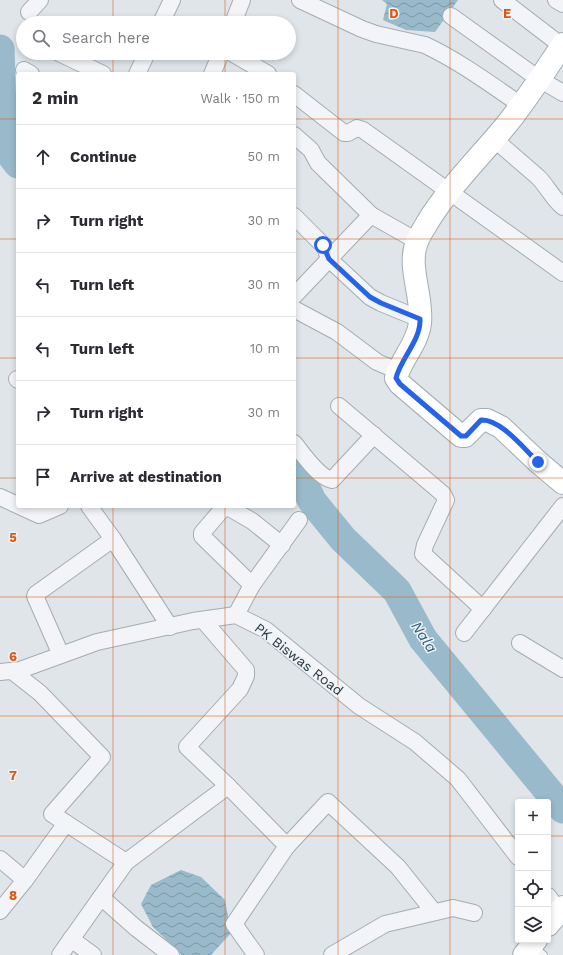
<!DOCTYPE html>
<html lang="en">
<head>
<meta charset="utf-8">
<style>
	:root { --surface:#fff; --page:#f2f2f3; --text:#2b2b33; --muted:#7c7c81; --line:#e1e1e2 }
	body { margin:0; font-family:"Work Sans",sans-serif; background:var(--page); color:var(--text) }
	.controls { position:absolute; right:12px; bottom:12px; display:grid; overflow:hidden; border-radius:4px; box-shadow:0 2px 6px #0003 }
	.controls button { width:36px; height:36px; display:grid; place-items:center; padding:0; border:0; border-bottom:1px solid var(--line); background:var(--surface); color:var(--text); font:20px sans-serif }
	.stop { position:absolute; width:12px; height:12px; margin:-9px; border:3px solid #2563eb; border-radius:50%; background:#fff }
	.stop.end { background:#2563eb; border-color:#fff; box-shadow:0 1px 4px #0008 }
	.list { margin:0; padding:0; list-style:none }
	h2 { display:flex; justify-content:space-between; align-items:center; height:52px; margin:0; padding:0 16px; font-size:17px }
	h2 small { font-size:13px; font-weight:400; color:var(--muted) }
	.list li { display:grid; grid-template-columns:26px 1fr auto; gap:12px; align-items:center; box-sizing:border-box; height:64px; padding:0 16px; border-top:1px solid var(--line) }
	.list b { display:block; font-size:15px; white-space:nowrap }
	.list em { font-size:13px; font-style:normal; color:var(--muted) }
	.icon { flex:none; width:22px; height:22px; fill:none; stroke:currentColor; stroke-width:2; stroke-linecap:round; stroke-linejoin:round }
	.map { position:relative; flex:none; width:563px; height:955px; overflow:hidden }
	.search { position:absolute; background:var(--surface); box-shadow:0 2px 6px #0003; left:16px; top:16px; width:280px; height:44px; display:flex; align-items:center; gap:10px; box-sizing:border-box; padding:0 14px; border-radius:22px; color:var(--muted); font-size:15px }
	.panel { position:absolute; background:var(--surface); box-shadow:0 2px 6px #0003; left:16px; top:72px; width:280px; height:436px; border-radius:4px }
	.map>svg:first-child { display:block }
	.water { fill:url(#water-waves) }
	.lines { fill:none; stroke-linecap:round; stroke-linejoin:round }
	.river { stroke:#98baca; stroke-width:29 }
	.lane-casing { stroke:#a4adb3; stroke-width:10 }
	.street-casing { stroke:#a4adb3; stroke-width:18 }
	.secondary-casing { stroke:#a4adb3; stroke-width:24 }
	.lane { stroke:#f2f4f7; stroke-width:8 }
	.street { stroke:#f2f4f7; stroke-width:16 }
	.secondary { stroke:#fff; stroke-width:22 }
	.route { stroke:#2563eb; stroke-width:5 }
	.grid { fill:none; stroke:#de570f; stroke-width:1; stroke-opacity:0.55 }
	.labels { text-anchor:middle; stroke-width:3; stroke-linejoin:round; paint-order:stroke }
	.street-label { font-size:14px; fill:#273540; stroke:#eef3f6 }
	.water-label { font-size:15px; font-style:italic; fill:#2f5d76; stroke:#eef3f6 }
	.grid-label { font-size:13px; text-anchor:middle; font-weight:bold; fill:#de570f; stroke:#eef3f6; stroke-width:3; stroke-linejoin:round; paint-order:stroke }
</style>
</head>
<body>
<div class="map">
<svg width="563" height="955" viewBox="0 0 563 955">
	<defs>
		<pattern id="water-waves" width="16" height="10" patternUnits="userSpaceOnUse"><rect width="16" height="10" fill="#98baca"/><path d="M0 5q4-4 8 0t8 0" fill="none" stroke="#7c98a5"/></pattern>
	</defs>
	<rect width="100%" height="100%" fill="#dfe5e9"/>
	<g class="water">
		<polygon points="382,0 458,0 435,32 406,30 383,20 387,4"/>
		<polygon points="181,870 201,877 225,900 231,933 211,955 182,955 153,927 141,904 151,885"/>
	</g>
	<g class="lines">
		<g class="river">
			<polyline points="0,49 3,145 18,164"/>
			<polyline points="294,461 312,501 343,539 397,591 423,639 563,809"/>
		</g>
		<defs>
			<polyline id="lane" points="532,946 543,955"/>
			<g id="street">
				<path d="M300,0L362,29L376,34L425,45C459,61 490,84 521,105"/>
				<polyline points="502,0 562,46"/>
				<polyline points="556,0 563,4"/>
				<polyline points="29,12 40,0"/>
				<polyline points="451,16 539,79 563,93"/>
				<polyline points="161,23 172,0"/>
				<polyline points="233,23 242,0"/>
				<polyline points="59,53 103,74"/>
				<polyline points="232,53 268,74"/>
				<polyline points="24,70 31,74"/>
				<polyline points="137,74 147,53"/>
				<polyline points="212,74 221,53"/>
				<polyline points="294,94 344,133 348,133 357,128 363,130 563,273"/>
				<polyline points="294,135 311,150 318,163 371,215 417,241"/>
				<path d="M494,139L538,177C547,186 553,199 563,207"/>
				<polyline points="294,216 325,247 329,259 370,297 381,303 420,319"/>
				<polyline points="294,296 371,215"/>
				<polyline points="294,309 337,332 377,362 398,371"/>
				<polyline points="17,379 18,380"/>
				<polyline points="339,406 443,494 446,500 425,545 423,554 483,609"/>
				<path d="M294,443C303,454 318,477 332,480L374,435"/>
				<polyline points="0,497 39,515 60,506"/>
				<polyline points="89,506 113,539 170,627"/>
				<polyline points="225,506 202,533 202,536 252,585"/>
				<polyline points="226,506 252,521 282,545"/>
				<polyline points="236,615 252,585 299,520"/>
				<polyline points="203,620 246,670 246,676 240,689 187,747 228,786 287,846 234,924 256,955"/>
				<polyline points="464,633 563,506"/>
				<polyline points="520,643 563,669"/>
				<polyline points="61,655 35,596 36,594 113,539"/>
				<polyline points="12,671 40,693 102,757 52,814 126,862"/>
				<polyline points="0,672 20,670 97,642 193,621 236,615 266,630 359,706 415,742 436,760 458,779 518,857"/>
				<polyline points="287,846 328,802 398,867 434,912"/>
				<polyline points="0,859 25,880"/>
				<polyline points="548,896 559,911"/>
				<polyline points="101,897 136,928 171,955"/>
				<polyline points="0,911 25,880 66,823"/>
				<polyline points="71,939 93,955"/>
				<polyline points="60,955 126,862 228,786"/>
				<polyline points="332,955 385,924 453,908 474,913"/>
			</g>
			<g id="secondary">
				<path d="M563,44C545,71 527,99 507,124C480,157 449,187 427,223C424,229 419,235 417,242C407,266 423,296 420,323C418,343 401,359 396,378L400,384L461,436H465L481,420H487L501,427L538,462L563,483"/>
				<polyline points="548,925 563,907"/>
				<polyline points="524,955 536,940"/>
			</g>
		</defs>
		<use href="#lane" class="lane-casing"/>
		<use href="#street" class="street-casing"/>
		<use href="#secondary" class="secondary-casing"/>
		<use href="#lane" class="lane"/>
		<use href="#street" class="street"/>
		<use href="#secondary" class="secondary"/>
	</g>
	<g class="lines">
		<path class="route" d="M323,245L329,259L370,297L381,303L420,319C421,340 401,358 396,378L400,384L461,436H466L481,420C501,419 524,449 538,462"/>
	</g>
	<path class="grid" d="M113,0V23M225,0V23M338,0V955M450,0V955M113,53V74M225,53V74M0,119H18M294,119H563M0,239H18M294,239H563M0,358H18M294,358H563M0,478H18M294,478H563M113,506V955M225,506V955M0,597H563M0,716H563M0,836H518M548,836H563"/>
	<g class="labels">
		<g class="street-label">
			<text transform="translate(299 659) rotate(38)" y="5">PK Biswas Road</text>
		</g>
		<g class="water-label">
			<text transform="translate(424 637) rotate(57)" y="5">Nala</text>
		</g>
	</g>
	<g class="grid-label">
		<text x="394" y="18">D</text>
		<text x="507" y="18">E</text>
		<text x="13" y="542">5</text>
		<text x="13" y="661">6</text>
		<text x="13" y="780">7</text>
		<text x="13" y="900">8</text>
	</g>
</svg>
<div class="controls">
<button>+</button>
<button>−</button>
<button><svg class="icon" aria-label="locate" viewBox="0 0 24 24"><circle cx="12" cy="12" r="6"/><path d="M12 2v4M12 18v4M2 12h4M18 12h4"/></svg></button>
<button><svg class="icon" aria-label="layers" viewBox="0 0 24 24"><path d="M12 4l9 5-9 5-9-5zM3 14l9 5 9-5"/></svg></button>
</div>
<div class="stop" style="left:323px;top:245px"></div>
<div class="stop end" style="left:538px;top:462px"></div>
<div class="search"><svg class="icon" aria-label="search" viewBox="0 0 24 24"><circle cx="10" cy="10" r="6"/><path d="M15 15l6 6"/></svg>Search here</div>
<section class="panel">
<h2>2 min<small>Walk · 150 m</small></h2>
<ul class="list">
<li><svg class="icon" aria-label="ahead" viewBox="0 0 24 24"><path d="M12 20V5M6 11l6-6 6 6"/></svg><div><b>Continue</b></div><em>50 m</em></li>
<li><svg class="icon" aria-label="right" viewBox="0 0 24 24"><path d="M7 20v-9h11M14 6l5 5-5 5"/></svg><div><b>Turn right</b></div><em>30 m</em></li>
<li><svg class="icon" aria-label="left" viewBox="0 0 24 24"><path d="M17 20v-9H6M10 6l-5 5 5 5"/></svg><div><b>Turn left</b></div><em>30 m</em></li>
<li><svg class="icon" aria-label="left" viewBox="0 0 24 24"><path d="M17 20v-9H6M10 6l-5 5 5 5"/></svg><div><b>Turn left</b></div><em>10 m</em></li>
<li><svg class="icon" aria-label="right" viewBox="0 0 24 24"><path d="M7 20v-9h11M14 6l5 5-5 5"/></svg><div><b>Turn right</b></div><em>30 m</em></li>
<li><svg class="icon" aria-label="arrive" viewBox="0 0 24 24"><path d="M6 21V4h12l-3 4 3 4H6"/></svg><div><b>Arrive at destination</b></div></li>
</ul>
</section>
</div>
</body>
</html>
